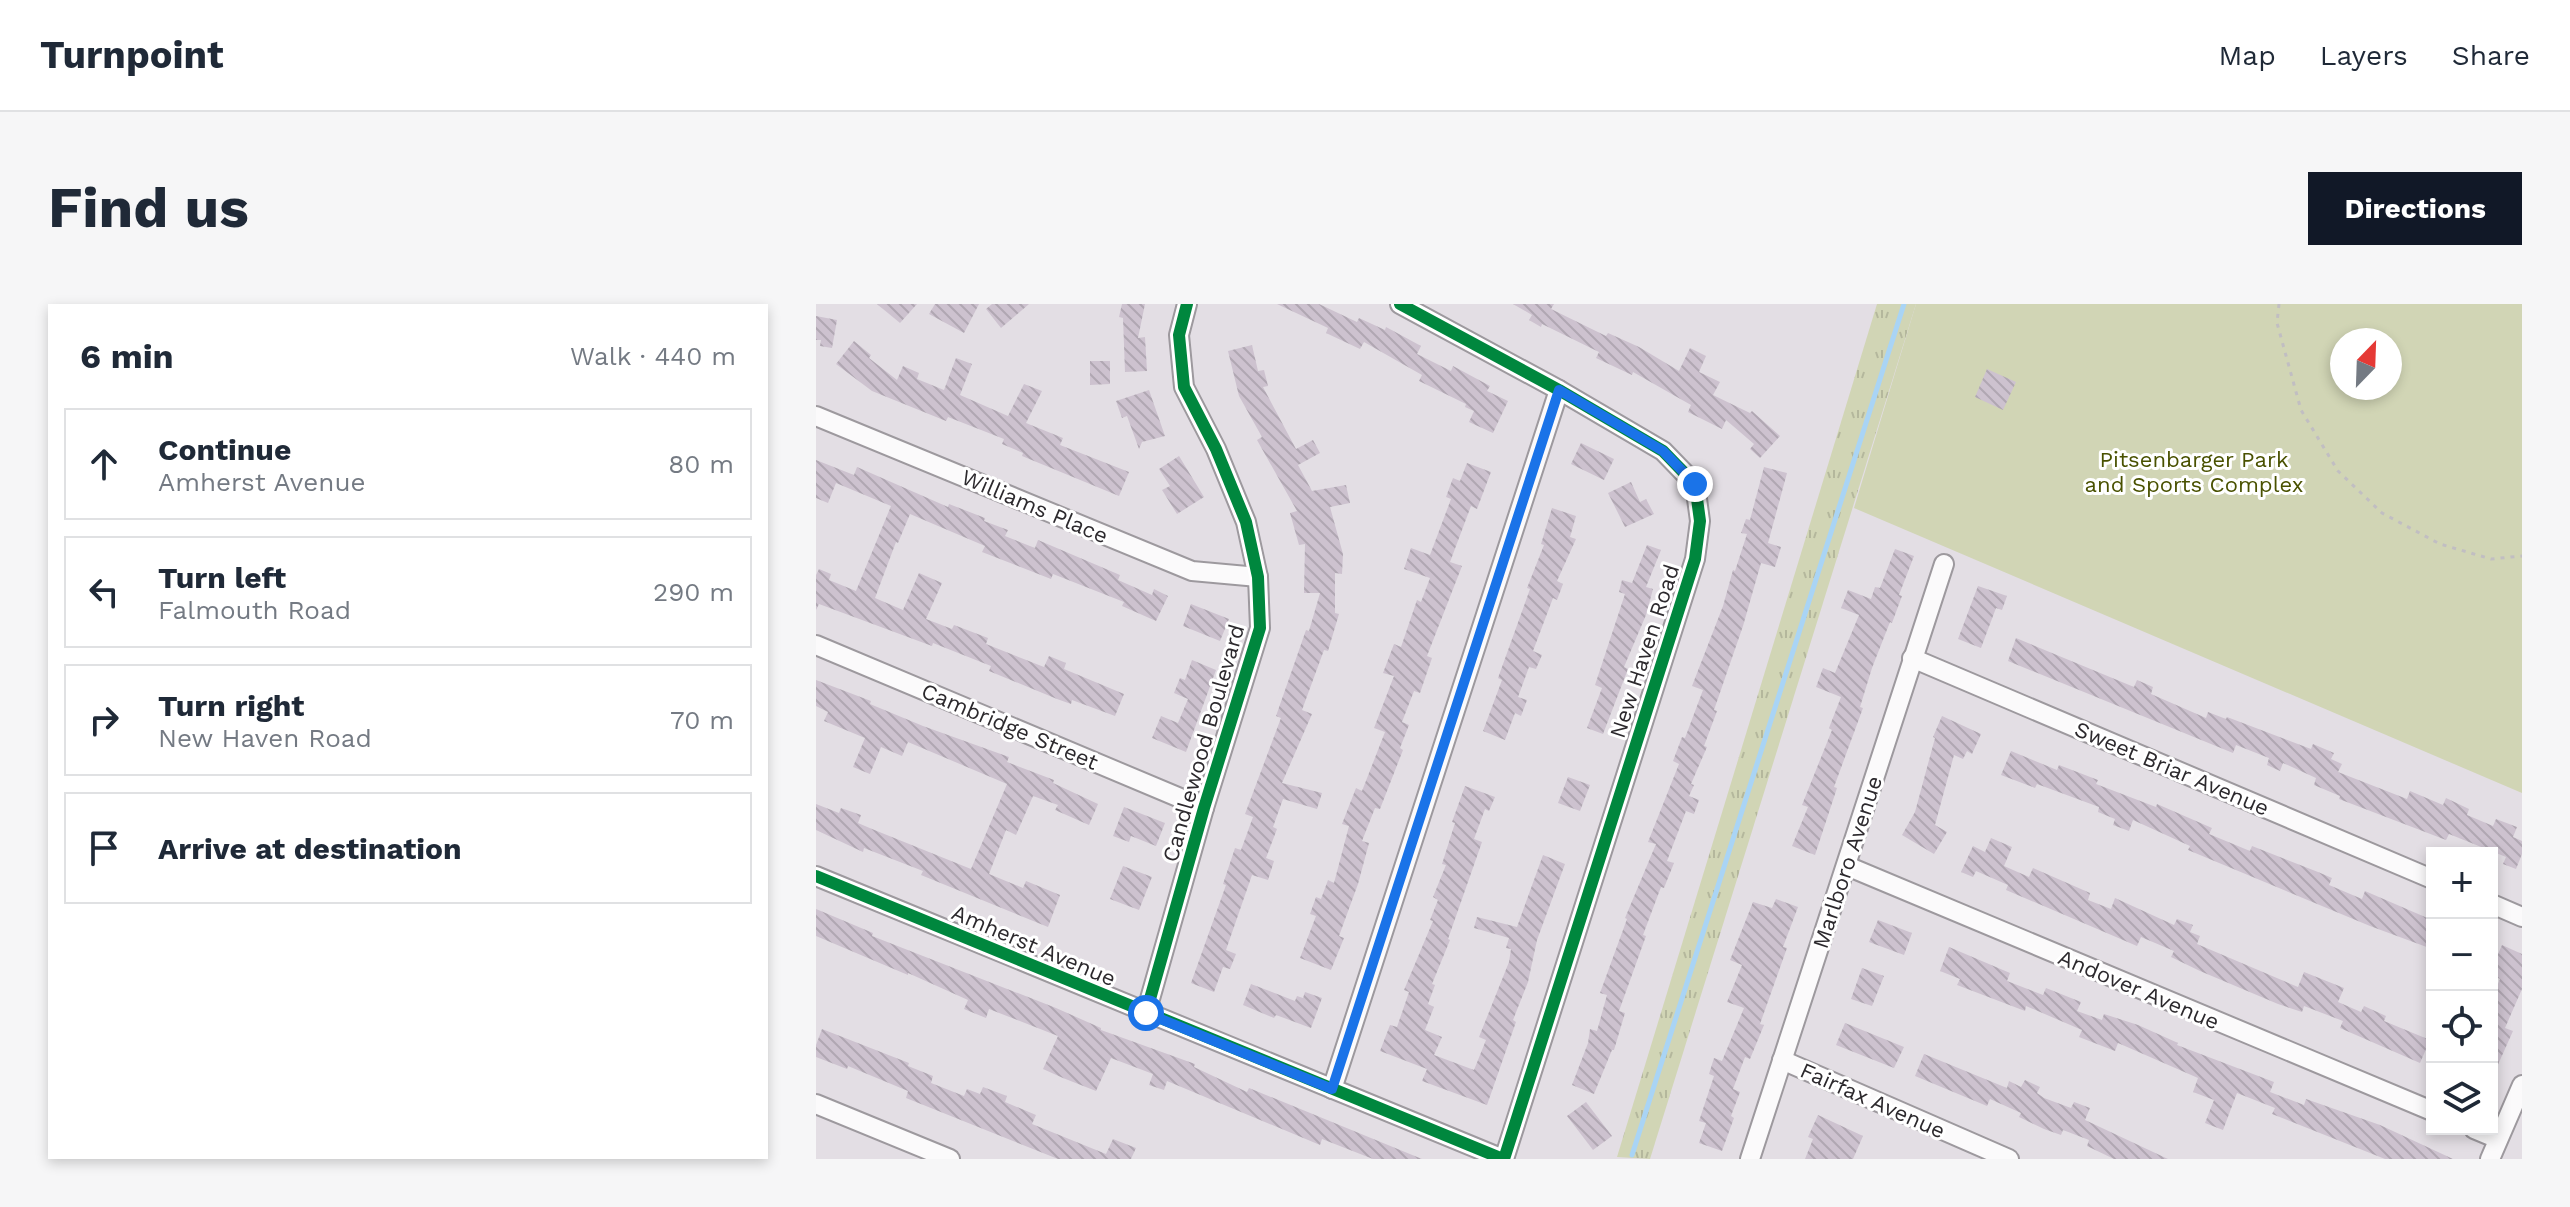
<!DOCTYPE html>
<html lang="en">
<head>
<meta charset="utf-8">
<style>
	:root { --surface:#fff; --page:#f6f6f7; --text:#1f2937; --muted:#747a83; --line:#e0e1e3; --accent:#111827 }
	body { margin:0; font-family:"Work Sans",sans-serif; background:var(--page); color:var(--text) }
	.controls { position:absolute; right:24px; bottom:24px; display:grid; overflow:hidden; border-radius:0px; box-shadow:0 4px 12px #0003 }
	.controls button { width:72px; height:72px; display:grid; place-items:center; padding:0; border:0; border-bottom:2px solid var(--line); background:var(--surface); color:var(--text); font:40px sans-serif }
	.compass { position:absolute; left:1514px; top:24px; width:72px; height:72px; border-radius:50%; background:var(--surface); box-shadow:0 4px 12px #0003; rotate:23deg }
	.stop { position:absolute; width:24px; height:24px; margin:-18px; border:6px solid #1a73e8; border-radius:50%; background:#fff }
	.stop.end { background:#1a73e8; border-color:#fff; box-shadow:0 2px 8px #0008 }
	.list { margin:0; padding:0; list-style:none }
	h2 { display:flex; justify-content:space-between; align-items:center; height:104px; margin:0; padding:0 32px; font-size:34px }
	h2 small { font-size:26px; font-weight:400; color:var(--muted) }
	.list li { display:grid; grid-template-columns:52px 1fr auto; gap:24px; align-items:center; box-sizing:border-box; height:112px; margin:0 16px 16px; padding:0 16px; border:2px solid var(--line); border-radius:0px }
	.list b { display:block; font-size:30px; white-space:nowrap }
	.list p { margin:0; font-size:26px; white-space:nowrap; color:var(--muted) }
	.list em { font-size:26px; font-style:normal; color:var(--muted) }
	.icon { flex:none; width:44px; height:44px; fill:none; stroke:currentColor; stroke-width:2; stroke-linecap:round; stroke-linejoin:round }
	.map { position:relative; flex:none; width:1706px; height:855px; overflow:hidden; border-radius:0px }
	header { display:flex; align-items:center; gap:48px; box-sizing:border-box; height:112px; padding:0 40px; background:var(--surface); border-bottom:2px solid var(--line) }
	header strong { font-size:38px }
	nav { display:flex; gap:44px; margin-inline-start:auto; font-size:28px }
	.intro { display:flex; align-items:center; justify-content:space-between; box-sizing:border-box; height:192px; padding:0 48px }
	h1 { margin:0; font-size:56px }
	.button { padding:20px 36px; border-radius:0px; background:var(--accent); color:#fff; font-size:28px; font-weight:700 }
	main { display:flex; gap:48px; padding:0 48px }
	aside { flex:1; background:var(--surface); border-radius:0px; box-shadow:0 4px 12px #0003 }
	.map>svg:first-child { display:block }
	.grass { fill:url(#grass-tufts) }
	.park { fill:#d1d5b5; fill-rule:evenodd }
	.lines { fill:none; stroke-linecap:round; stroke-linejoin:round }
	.stream { stroke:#a9d4f5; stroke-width:5 }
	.building { fill:url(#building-back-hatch) }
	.street-casing { stroke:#9d999e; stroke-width:22 }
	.path { stroke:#c1bec2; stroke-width:3; stroke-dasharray:4 6; stroke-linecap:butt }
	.street { stroke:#fbfafb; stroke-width:18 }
	.cycleway-casing { stroke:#fff; stroke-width:17 }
	.cycleway { stroke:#00873e; stroke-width:12 }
	.route { stroke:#1a73e8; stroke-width:10 }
	.labels { text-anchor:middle; stroke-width:6; stroke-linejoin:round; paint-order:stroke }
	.park-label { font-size:22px; fill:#495100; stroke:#fff }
	.street-label { font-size:22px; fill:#2c292d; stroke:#fff }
</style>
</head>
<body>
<header>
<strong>Turnpoint</strong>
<nav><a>Map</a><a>Layers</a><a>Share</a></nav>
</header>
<div class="intro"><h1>Find us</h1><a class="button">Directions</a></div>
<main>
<aside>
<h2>6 min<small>Walk · 440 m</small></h2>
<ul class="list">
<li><svg class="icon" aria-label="ahead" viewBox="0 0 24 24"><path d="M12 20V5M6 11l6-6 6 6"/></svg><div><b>Continue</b><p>Amherst Avenue</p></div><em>80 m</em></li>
<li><svg class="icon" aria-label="left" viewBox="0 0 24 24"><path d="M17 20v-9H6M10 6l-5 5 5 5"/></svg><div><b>Turn left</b><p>Falmouth Road</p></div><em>290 m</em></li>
<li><svg class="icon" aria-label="right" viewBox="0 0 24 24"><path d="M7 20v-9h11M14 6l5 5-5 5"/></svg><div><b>Turn right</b><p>New Haven Road</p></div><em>70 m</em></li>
<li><svg class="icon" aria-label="arrive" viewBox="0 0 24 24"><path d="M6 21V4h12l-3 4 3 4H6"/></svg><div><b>Arrive at destination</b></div></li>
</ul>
</aside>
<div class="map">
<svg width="1706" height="855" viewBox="0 0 1706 855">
	<defs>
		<pattern id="grass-tufts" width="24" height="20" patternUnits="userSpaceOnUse" patternTransform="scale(2)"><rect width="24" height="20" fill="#d1d5b5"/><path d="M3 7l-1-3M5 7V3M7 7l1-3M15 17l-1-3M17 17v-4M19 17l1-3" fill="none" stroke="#b4b79c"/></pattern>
		<pattern id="building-back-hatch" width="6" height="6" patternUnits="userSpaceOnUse" patternTransform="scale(2)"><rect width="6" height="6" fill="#cdc2cf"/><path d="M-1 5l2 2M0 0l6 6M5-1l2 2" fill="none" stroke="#b0a7b2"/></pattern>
	</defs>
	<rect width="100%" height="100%" fill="#e3dee4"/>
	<polygon class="grass" points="1061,0 1100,0 834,855 801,853"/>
	<path class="park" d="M1100,0H1706V489L1038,204ZM1526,36H1574V84H1526Z"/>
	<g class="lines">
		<polyline class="stream" points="816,851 1088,0"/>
	</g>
	<g class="building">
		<polygon points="61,0 101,0 84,19"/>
		<polygon points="119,0 163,0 148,29 113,10"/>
		<polygon points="176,0 213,0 185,24 170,5"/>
		<polygon points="306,0 329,0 322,34 329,33 331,67 309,68 307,14 303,13"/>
		<polygon points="461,0 503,0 541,18 543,14 569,26 570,23 605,42 601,50 635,67 637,62 674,82 671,87 692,97 677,129 653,118 658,107 649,103 650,100 603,77 606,71 548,38 544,45 510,29 512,24"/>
		<polygon points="697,0 738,0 735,5 790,32 792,29 823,43 863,67 874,44 890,52 883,68 904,78 897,91 934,109 936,107 964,132 944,154 934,145 938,140 910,116 906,125 872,108 875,101 817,68 816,71 780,54 783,48 726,20 725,23 713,16 716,11"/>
		<polygon points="0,12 21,16 16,44 4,42 5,36 0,36"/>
		<polygon points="38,37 55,51 53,54 81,76 87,62 103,69 101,75 128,86 140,54 156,60 144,91 192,112 208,80 226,87 210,119 247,134 244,141 313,168 303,192 206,152 207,149 186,140 188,135 132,113 130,117 56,87 20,60"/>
		<polygon points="436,41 442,67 448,66 452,82 447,83 480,145 497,136 504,149 482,161 496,187 530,181 534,199 514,203 527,250 526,270 519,269 519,309 523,310 512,347 508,346 486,406 496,410 466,479 506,489 501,505 467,495 457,523 461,525 450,554 458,557 452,576 436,571 410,646 420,650 414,665 407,663 398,688 375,679 410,581 407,580 419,544 425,546 437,513 429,510 465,414 460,412 490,326 493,327 504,289 488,289 489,240 483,241 474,209 481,207 441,136 446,133 423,92 412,47"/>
		<polygon points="274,57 294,57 294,80 274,81"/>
		<polygon points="1171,65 1200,78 1187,106 1159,93"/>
		<polygon points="333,86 349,132 326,138 323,145 311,112 306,114 300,97"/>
		<polygon points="765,139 798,155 788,176 755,160"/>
		<polygon points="363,152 388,193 361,210 346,186 354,182 343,165"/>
		<polygon points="0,156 38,171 41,163 132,203 133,200 169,214 168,217 192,226 189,232 219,244 222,236 304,271 302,276 336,291 338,285 352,292 340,317 306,302 308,298 237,270 235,275 166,248 169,242 94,210 82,239 80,238 59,294 87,306 103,269 126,279 110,315 136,325 138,321 172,334 170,340 228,363 233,352 250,359 248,365 308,390 299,412 256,396 255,400 241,395 173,367 175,362 117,339 116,342 3,300 0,306 0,271 3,265 15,270 13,276 40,287 75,202 20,179 12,199 0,194"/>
		<polygon points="651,159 675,168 661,205 655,202 634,258 646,262 611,352 616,354 604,389 598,387 586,418 593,421 584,444 587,446 564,505 559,504 546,537 553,539 542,580 523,632 528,634 515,666 484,654 500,612 494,610 500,593 505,595 512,576 518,579 533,522 526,520 540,484 546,487 569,428 558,424 578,372 567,369 578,340 585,343 601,296 605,298 614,274 588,265 595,244 614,251 635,195 630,193 637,174 644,177"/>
		<polygon points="948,163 971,169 952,239 965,243 959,263 945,259 927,322 898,406 901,407 888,442 891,443 875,480 878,481 873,492 883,496 878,510 870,507 851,557 858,559 848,584 845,583 827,631 830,632 803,707 809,709 798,746 796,746 778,790 756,781 772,739 774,725 781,727 791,691 784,689 811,615 809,614 840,540 832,538 863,460 857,457 866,433 869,434 887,386 876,382 907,302 917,266 919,267 931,230 925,229 930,215 934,216"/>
		<polygon points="815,178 824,198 830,195 838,210 809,223 792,189"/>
		<polygon points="736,204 760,212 754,233 760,235 741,277 747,280 741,296 737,294 717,347 726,351 720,365 713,363 702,393 711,396 705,412 699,409 689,436 667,427 686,376 682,374 714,285 711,284 728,241 725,240"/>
		<polygon points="831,241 845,246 830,283 837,285 830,311 808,363 812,365 787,430 771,424 786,384 779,381 809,290 803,288 806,276 816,279"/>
		<polygon points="1079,245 1098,252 1083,291 1086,292 1076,319 1074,318 1056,364 1044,403 1047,404 1018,483 1021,484 999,551 976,542 992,503 986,501 1016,426 1013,424 1025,393 1000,383 1007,364 1019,369 1043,311 1025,304 1032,286 1055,295 1059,283 1064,284"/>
		<polygon points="1162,282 1191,292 1186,306 1180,304 1165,344 1142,335"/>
		<polygon points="375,300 413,315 404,337 367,322"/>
		<polygon points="1200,334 1318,383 1321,376 1337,383 1335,390 1390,414 1392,408 1410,415 1411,413 1495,445 1497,440 1518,449 1515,455 1526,460 1522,468 1591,495 1594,487 1627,501 1630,494 1653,505 1651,511 1677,522 1680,515 1701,523 1697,533 1706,537 1706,550 1700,565 1687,560 1690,553 1633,530 1630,536 1523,495 1524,492 1498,481 1500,474 1467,459 1464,467 1451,461 1453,454 1420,441 1417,449 1192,357"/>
		<polygon points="376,356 400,366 370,448 336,434 345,412 362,419 372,395 358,389 364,374 369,376"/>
		<polygon points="0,376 55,397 54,400 107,422 193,453 191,458 238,476 237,479 282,500 273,521 239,506 242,501 217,492 200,531 190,526 173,570 207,584 210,577 244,591 232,623 105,571 107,567 48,544 47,548 0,526 0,500 23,509 25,504 45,511 42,519 56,525 155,565 191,480 92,438 86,452 65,443 54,470 37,463 49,434 8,417 12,408 0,402"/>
		<polygon points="1126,412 1165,430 1156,450 1151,447 1147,455 1138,451 1119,521 1131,528 1118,550 1086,531 1099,508 1119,434 1117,433"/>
		<polygon points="1195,447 1241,466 1243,461 1282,476 1280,480 1340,503 1341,500 1396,524 1393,530 1434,547 1436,542 1502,568 1516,574 1513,581 1546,595 1549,587 1616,616 1616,645 1554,622 1372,546 1374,542 1317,516 1313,527 1297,521 1299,515 1282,508 1283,503 1221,480 1219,484 1185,471"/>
		<polygon points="752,473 774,481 764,507 742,499"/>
		<polygon points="649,482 679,493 673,507 669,505 658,535 666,538 632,635 634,636 616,680 619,681 612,700 618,703 609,726 626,733 618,751 658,766 670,736 663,733 693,658 695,645 690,644 693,634 658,624 661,613 701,623 727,551 749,560 721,636 712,678 697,716 700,718 671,801 606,777 611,765 564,747 574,721 581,723 593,688 588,686 617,617 614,616 622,596 617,593 630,561 626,560 639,519 636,518"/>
		<polygon points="308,503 349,519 340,542 315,532 313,538 297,532"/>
		<polygon points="1175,534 1196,543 1188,562 1213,573 1217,564 1274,589 1272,596 1295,605 1299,594 1358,621 1361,615 1377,621 1374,628 1384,632 1381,640 1482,683 1488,668 1528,684 1522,698 1545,708 1548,702 1570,712 1568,717 1614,736 1604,759 1524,724 1527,717 1488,702 1486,708 1462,700 1384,667 1355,653 1358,647 1325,633 1321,642 1190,586 1192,581 1160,567 1157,573 1145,568 1157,542 1169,548"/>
		<polygon points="307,562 336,573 323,606 294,595"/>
		<polygon points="960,595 982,603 967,643 971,644 944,720 948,721 934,755 929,753 917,785 924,788 915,812 918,814 906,847 883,839 890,819 883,817 898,772 893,770 898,754 906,757 928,704 911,698 926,661 914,656 937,598 956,604"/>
		<polygon points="0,605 57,629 56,632 240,704 285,724 285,726 379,760 378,763 431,788 433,784 606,855 557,855 506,835 504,841 351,777 348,786 333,781 337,770 295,754 280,787 247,774 227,765 242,732 173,705 170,714 148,705 152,696 92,669 92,671 0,632"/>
		<polygon points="1062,616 1096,629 1088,651 1053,638"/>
		<polygon points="1686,641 1706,650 1706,685 1689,724 1697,727 1676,774 1676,694 1684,675 1676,671 1676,664"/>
		<polygon points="1133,643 1194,669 1191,677 1227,691 1230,684 1265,698 1261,707 1286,716 1288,710 1322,721 1362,739 1361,741 1458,778 1454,788 1488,801 1490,795 1564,821 1637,855 1569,855 1456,810 1459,804 1421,789 1407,826 1389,819 1398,796 1377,788 1382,774 1302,739 1299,747 1263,733 1266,726 1210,702 1209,707 1141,681 1144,675 1124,667"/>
		<polygon points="1046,664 1068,672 1056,702 1035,695"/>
		<polygon points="435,680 479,697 481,692 487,694 489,688 506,694 495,724 460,711 458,714 427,701"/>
		<polygon points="1029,719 1088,743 1078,764 1020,741"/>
		<polygon points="6,725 93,759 92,762 117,772 115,779 148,792 151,785 164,790 167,783 191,792 189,798 220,811 216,820 290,850 297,835 320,844 315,855 242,855 222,847 90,794 92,787 32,762 31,765 0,753 0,741"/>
		<polygon points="1108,750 1191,784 1193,777 1205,783 1209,776 1224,783 1221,789 1228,794 1255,804 1258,798 1274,804 1269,816 1352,855 1298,855 1271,842 1273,836 1247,826 1245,831 1228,825 1203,813 1205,809 1174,795 1171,802 1099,772"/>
		<polygon points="770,798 796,832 777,846 751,812"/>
		<polygon points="1002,811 1047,832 1037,855 989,855 997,835 992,833"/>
	</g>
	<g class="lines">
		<defs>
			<g id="street">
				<polyline points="584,0 743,86 847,147 879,180 884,217 879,255 688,855"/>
				<polyline points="0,112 376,267 442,273"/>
				<polyline points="0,341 388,504"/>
				<polyline points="1096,354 1616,575"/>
				<polyline points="1031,562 1616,807"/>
				<polyline points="0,572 687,855"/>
				<polyline points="1676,600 1706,613"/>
				<polyline points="330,709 388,504 444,324 442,273 430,218 400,145 368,83 363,31 371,0"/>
				<polyline points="966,756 1193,855"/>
				<polyline points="516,785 743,86"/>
				<polyline points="0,800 134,855"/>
				<polyline points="1658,825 1682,835"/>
				<polyline points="934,855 1128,260"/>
				<polyline points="1674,855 1706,781"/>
			</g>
		</defs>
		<use href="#street" class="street-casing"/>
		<polyline class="path" points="1463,0 1461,19 1485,106 1522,167 1566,209 1624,240 1675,255 1706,252"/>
		<use href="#street" class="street"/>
		<defs>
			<g id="cycleway">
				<polyline points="584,0 743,86 847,147 879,180 884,217 879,255 688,855"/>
				<polyline points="0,572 687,855"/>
				<polyline points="330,709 388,504 444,324 442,273 430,218 400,145 368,83 363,31 371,0"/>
			</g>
		</defs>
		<use href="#cycleway" class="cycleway-casing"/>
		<use href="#cycleway" class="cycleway"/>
	</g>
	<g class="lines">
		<polyline class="route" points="330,709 516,785 743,86 847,147 879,180"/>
	</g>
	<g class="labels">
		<g class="park-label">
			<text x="1378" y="163">Pitsenbarger Park<tspan x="1378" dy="25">and Sports Complex</tspan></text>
		</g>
		<g class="street-label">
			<text transform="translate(219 202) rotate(23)" y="8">Williams Place</text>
			<text transform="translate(828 347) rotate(-72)" y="8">New Haven Road</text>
			<text transform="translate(194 422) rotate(23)" y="8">Cambridge Street</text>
			<text transform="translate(387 439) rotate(-74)" y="8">Candlewood Boulevard</text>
			<text transform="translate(1356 464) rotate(23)" y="8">Sweet Briar Avenue</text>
			<text transform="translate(1031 558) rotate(-72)" y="8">Marlboro Avenue</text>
			<text transform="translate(218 641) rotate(23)" y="8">Amherst Avenue</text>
			<text transform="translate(1323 685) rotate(23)" y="8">Andover Avenue</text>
			<text transform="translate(1057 796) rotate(24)" y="8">Fairfax Avenue</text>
		</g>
	</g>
</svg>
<div class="controls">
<button>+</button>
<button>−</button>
<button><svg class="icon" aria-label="locate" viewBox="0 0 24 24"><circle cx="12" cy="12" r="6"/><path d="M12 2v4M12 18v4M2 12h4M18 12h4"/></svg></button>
<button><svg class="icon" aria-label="layers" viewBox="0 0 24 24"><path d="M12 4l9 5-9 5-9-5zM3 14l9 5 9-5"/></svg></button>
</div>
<svg class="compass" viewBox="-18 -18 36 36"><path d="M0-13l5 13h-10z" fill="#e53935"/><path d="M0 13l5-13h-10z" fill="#747a83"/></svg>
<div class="stop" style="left:330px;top:709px"></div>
<div class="stop end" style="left:879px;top:180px"></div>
</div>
</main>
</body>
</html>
